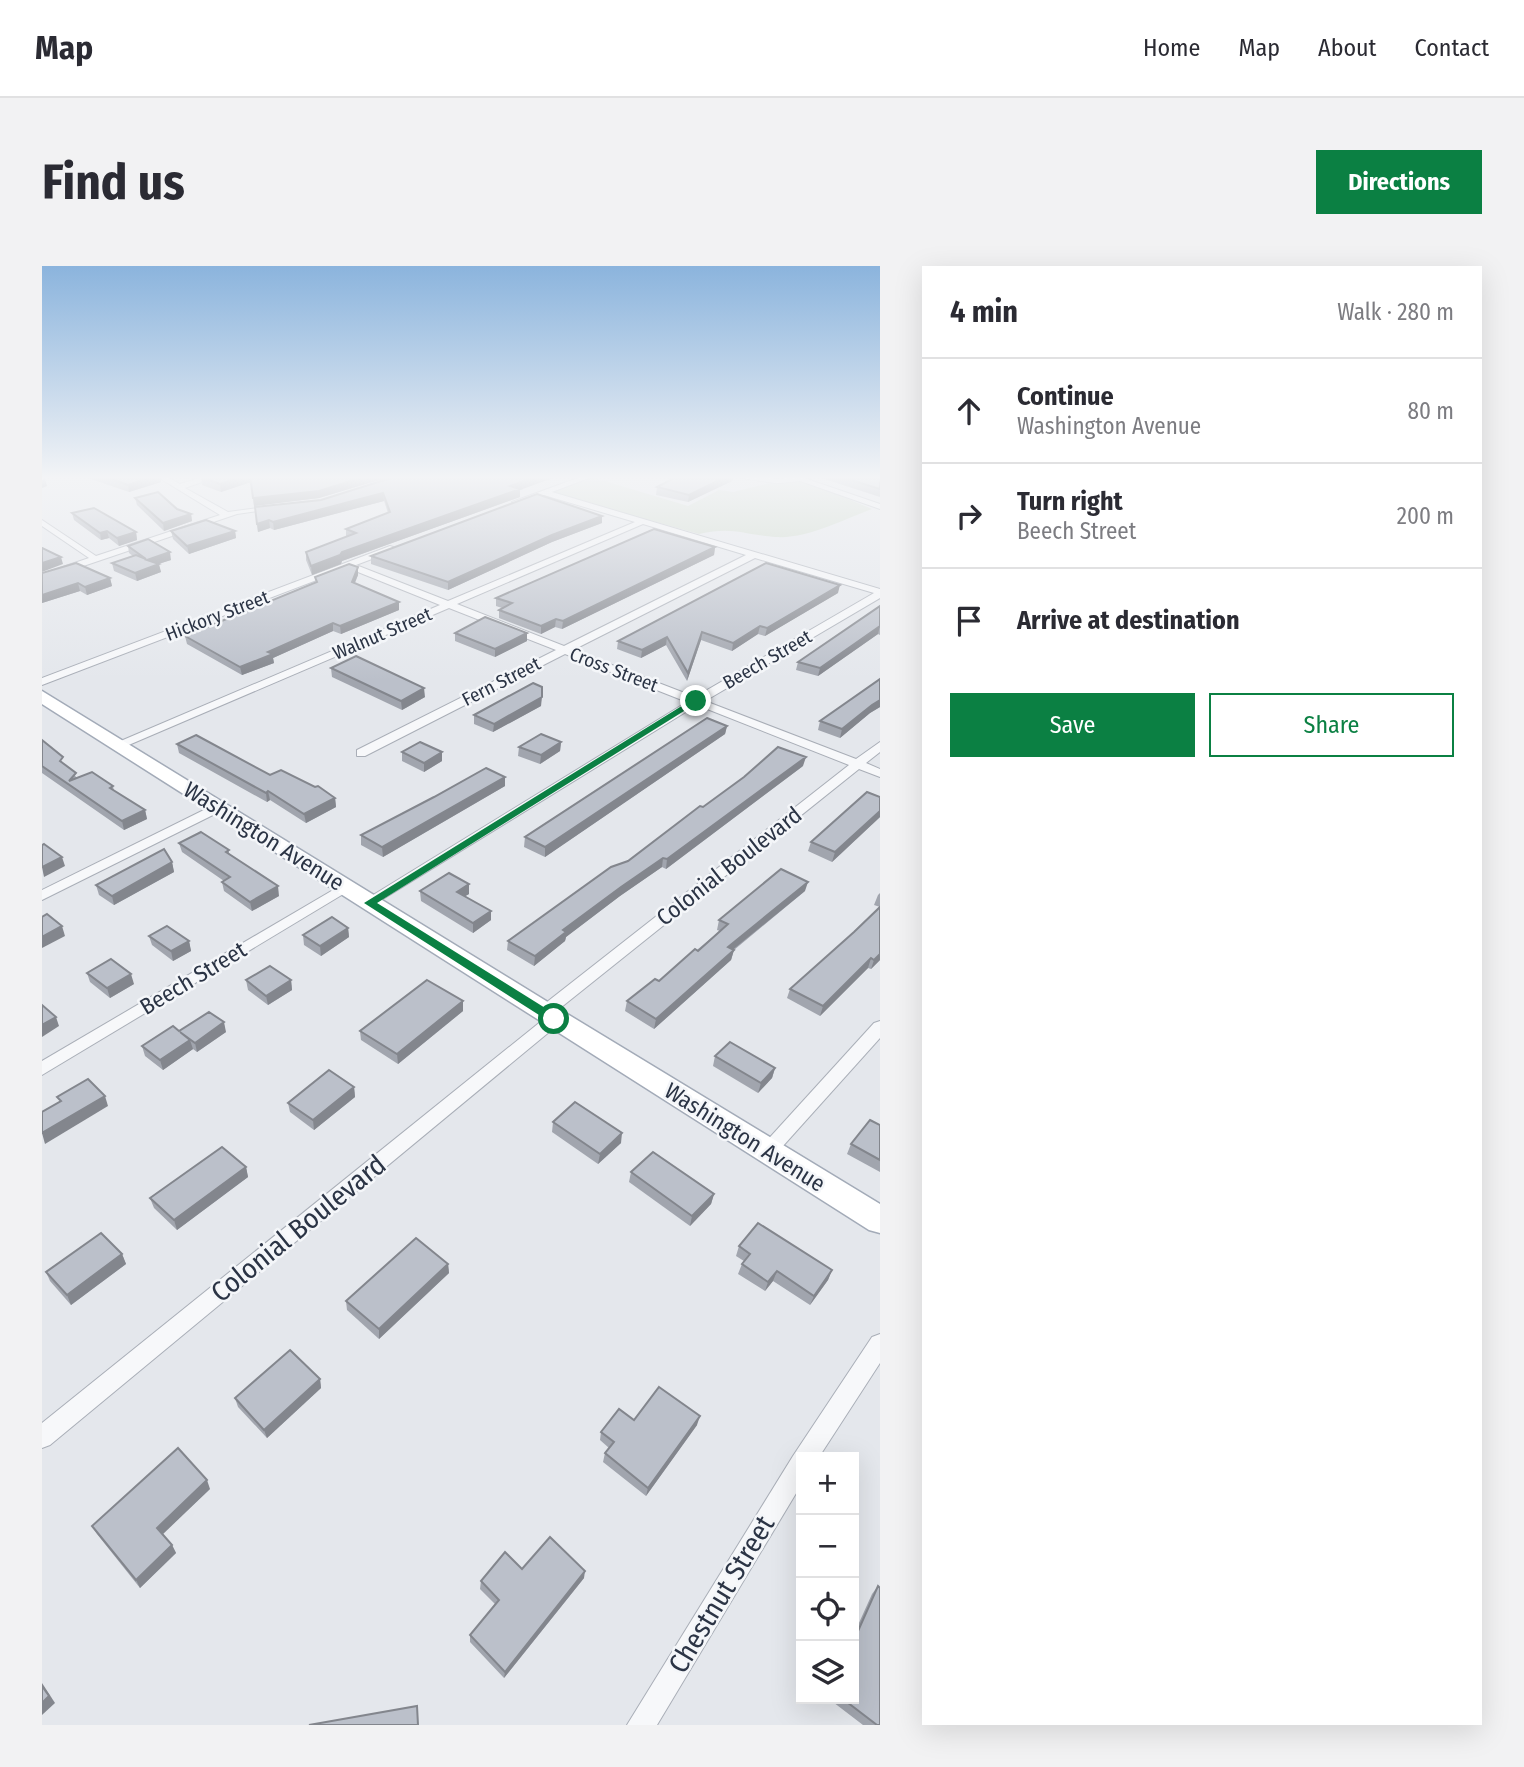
<!DOCTYPE html>
<html lang="en">
<head>
<meta charset="utf-8">
<style>
	:root { --surface:#fff; --page:#f2f2f3; --text:#2b2b33; --muted:#7c7c81; --line:#e1e1e2; --accent:#0b8043 }
	body { margin:0; font-family:"Fira Sans Condensed",sans-serif; background:var(--page); color:var(--text) }
	.controls { position:absolute; right:21px; bottom:21px; display:grid; overflow:hidden; border-radius:0px; box-shadow:0 7px 28px #0002 }
	.controls button { width:63px; height:63px; display:grid; place-items:center; padding:0; border:0; border-bottom:2px solid var(--line); background:var(--surface); color:var(--text); font:35px sans-serif }
	.stop { position:absolute; width:21px; height:21px; margin:-16px; border:5px solid #0b8043; border-radius:50%; background:#fff }
	.stop.end { background:#0b8043; border-color:#fff; box-shadow:0 2px 7px #0008 }
	.list { margin:0; padding:0; list-style:none }
	h2 { display:flex; justify-content:space-between; align-items:center; height:91px; margin:0; padding:0 28px; font-size:30px }
	h2 small { font-size:23px; font-weight:400; color:var(--muted) }
	.list li { display:grid; grid-template-columns:46px 1fr auto; gap:21px; align-items:center; box-sizing:border-box; height:105px; padding:0 28px; border-top:2px solid var(--line) }
	.list b { display:block; font-size:26px; white-space:nowrap }
	.list p { margin:0; font-size:23px; white-space:nowrap; color:var(--muted) }
	.list em { font-size:23px; font-style:normal; color:var(--muted) }
	.actions { display:flex; gap:14px; padding:21px 28px }
	.actions a { flex:1; padding:16px 0; border:2px solid var(--accent); border-radius:0px; text-align:center; font-size:24px; color:var(--accent) }
	.actions .main { background:var(--accent); color:#fff }
	.icon { flex:none; width:38px; height:38px; fill:none; stroke:currentColor; stroke-width:2; stroke-linecap:round; stroke-linejoin:round }
	.map { position:relative; flex:none; width:838px; height:1459px; overflow:hidden; border-radius:0px }
	header { display:flex; align-items:center; gap:42px; box-sizing:border-box; height:98px; padding:0 35px; background:var(--surface); border-bottom:2px solid var(--line) }
	header strong { font-size:33px }
	nav { display:flex; gap:38px; margin-inline-start:auto; font-size:24px }
	.intro { display:flex; align-items:center; justify-content:space-between; box-sizing:border-box; height:168px; padding:0 42px }
	h1 { margin:0; font-size:49px }
	.button { padding:18px 32px; border-radius:0px; background:var(--accent); color:#fff; font-size:24px; font-weight:700 }
	main { display:flex; gap:42px; padding:0 42px }
	aside { flex:1; background:var(--surface); border-radius:0px; box-shadow:0 7px 28px #0002 }
	.map>svg:first-child { display:block }
	.green { fill:#c9d6c5 }
	.lines { fill:none; stroke-linecap:round; stroke-linejoin:round }
	.lane-casing { stroke:#a9aeb7; stroke-width:6 }
	.street-casing { stroke:#a9aeb7; stroke-width:2 }
	.primary-casing { stroke:#a3abb8; stroke-width:3 }
	.lane { stroke:#f7f8fa; stroke-width:4.5 }
	.street { fill:#f7f8fa; fill-rule:evenodd }
	.primary { fill:#fff; fill-rule:evenodd }
	.wall { fill:#a1a5ae }
	.shaded-wall { fill:#83868d }
	.building { fill:#bbc0ca; stroke:#83868d; stroke-width:2 }
	.route { fill:#0b8043 }
	.labels { text-anchor:middle; stroke-width:5; stroke-linejoin:round; paint-order:stroke }
	.far-street-label { font-size:19px; fill:#2b3445; stroke:#f4f6f9 }
	.street-label { font-size:23px; fill:#2b3445; stroke:#f4f6f9 }
	.near-street-label { font-size:28px; fill:#2b3445; stroke:#f4f6f9 }
</style>
</head>
<body>
<header>
<strong>Map</strong>
<nav><a>Home</a><a>Map</a><a>About</a><a>Contact</a></nav>
</header>
<div class="intro"><h1>Find us</h1><a class="button">Directions</a></div>
<main>
<div class="map">
<svg width="838" height="1459" viewBox="0 0 838 1459">
	<rect width="100%" height="100%" fill="#e4e7ec"/>
	<path class="green" d="M546,210L646,240L677,224L691,226L754,211L830,243C800,254 765,273 734,271C702,269 691,260 657,268L506,226Z"/>
	<g class="lines">
		<defs>
			<polyline id="lane" points="700,210 735,215 756,213"/>
			<g id="street">
				<polygon points="114,210 124,210 138,218 165,210 177,210 143,222 186,246 232,240 236,242 195,248 0,314 0,308 47,292 0,260 0,254 54,290 178,249"/>
				<path d="M541,210H552L510,226L838,323V332L663,435L814,493L838,476V486L824,497L838,503V511L817,503L512,747L520,753L518,757L8,1179L0,1182V1157L502,753L494,747L496,743L807,499L655,439L328,641L321,637L323,634L645,436L523,388L323,490H315V484L514,384L407,342L82,481H74V477L398,339L306,302L0,419V412L348,280L351,281V285L314,299L406,335L593,256L502,229L474,238L470,236ZM601,258L704,289L522,380L415,338ZM713,292L832,327L653,431L531,384Z"/>
				<polygon points="744,210 756,210 838,238 838,243"/>
				<polygon points="176,537 181,538 181,544 0,634 0,624"/>
				<polygon points="303,617 308,618 310,621 308,624 0,809 0,795"/>
				<polygon points="838,755 838,772 732,890 726,892 720,890 717,885 720,880 832,757"/>
				<polygon points="838,1068 838,1097 777,1191 759,1191 759,1219 615,1459 585,1459 751,1190 830,1071"/>
			</g>
			<polygon id="primary" points="0,425 522,746 838,938 838,967 827,964 0,438"/>
		</defs>
		<use href="#lane" class="lane-casing"/>
		<use href="#street" class="street-casing"/>
		<use href="#primary" class="primary-casing"/>
		<use href="#lane" class="lane"/>
		<use href="#street" class="street"/>
		<use href="#primary" class="primary"/>
	</g>
	<g class="wall">
		<polygon points="40,210 118,210 119,216 87,226"/>
		<polygon points="128,210 155,210 145,213"/>
		<polygon points="350,210 277,232 212,240 209,216 179,226 160,219 159,211"/>
		<polygon points="355,210 478,224 478,231 300,295 299,298 270,309 264,294 264,286 304,271 304,263 346,247 342,235 232,264 228,262 216,266 213,241 279,234"/>
		<polygon points="625,210 691,210 690,215 646,236 614,229 615,221 632,212"/>
		<polygon points="773,210 838,210 838,231"/>
		<polygon points="93,232 135,243 149,248 150,255 122,265 95,239"/>
		<polygon points="30,247 94,266 95,274 77,280 67,272 59,274 32,254"/>
		<polygon points="560,257 510,276 406,324 329,298 329,290"/>
		<polygon points="129,265 193,265 194,272 147,288 131,273"/>
		<polygon points="86,280 129,294 116,298 119,306 95,315 72,305 70,297 91,290 87,287"/>
		<polygon points="673,281 672,289 520,363 513,361 499,368 457,352 457,344 460,342 454,340 454,332"/>
		<polygon points="0,307 68,312 70,320 45,329 38,325 0,337"/>
		<polygon points="316,309 313,317 357,344 299,368 291,365 231,392 232,397 200,409 145,378 143,370 274,316 273,311"/>
		<polygon points="796,327 723,370 716,368 690,385 659,374 645,415 624,379 599,392 575,383 576,375"/>
		<polygon points="838,340 838,369 836,368 776,410 754,404 756,396"/>
		<polygon points="413,367 485,375 453,391 413,375"/>
		<polygon points="289,402 383,431 360,444 290,411"/>
		<polygon points="838,413 838,441 828,447 798,472 776,464 778,455"/>
		<polygon points="499,440 451,466 432,458 432,449"/>
		<polygon points="685,460 683,468 503,591 482,581 483,571"/>
		<polygon points="0,474 35,512 71,520 72,525 103,544 105,553 82,564 0,507"/>
		<polygon points="519,476 518,485 498,498 476,490 477,481"/>
		<polygon points="135,478 228,509 273,521 293,532 294,541 264,557 228,534 225,536 137,487"/>
		<polygon points="360,486 400,486 400,495 382,506 360,495"/>
		<polygon points="761,500 624,603 620,601 578,630 524,671 523,675 492,700 465,684 466,675 586,595 661,541"/>
		<polygon points="463,511 463,520 341,591 319,579 319,569"/>
		<polygon points="838,531 838,551 790,596 766,585 769,576"/>
		<polygon points="137,577 187,584 187,588 237,630 210,645 182,625 180,616 182,615 140,586"/>
		<polygon points="130,596 132,606 72,639 57,629 54,619"/>
		<polygon points="378,625 427,628 423,630 449,654 431,667 379,635"/>
		<polygon points="763,625 692,684 689,694 612,763 583,745 585,735 617,715 678,665 675,664 677,654"/>
		<polygon points="838,627 838,694 829,703 826,702 778,750 745,732 748,723 812,666 838,641 832,639 836,629"/>
		<polygon points="306,662 307,671 279,690 262,679 261,669"/>
		<polygon points="107,670 147,675 149,685 131,695 110,679"/>
		<polygon points="45,707 92,718 68,732 48,716"/>
		<polygon points="204,714 249,714 250,724 226,739 206,724"/>
		<polygon points="421,735 421,745 356,798 319,774 318,765"/>
		<polygon points="137,765 184,766 155,786 151,783 121,804 103,790 100,780"/>
		<polygon points="673,790 733,802 730,812 716,827 671,800"/>
		<polygon points="312,821 313,831 272,864 248,846 246,837"/>
		<polygon points="511,856 579,877 556,898 510,866"/>
		<polygon points="838,859 838,906 805,888 809,878"/>
		<polygon points="204,901 206,911 135,964 112,942 108,932"/>
		<polygon points="589,906 672,928 669,938 648,960 587,916"/>
		<polygon points="697,980 790,1004 786,1014 768,1039 731,1015 723,1025 696,1008 700,998 702,995 694,990"/>
		<polygon points="80,988 84,998 29,1039 8,1015 4,1006"/>
		<polygon points="406,998 407,1007 337,1073 305,1044 304,1035"/>
		<polygon points="278,1113 279,1122 225,1172 196,1141 193,1132"/>
		<polygon points="592,1154 655,1159 604,1230 561,1196 563,1187 567,1182 558,1174 559,1166"/>
		<polygon points="168,1223 120,1268 130,1279 134,1287 98,1322 55,1268 50,1260"/>
		<polygon points="480,1303 542,1312 462,1412 428,1376 428,1369 453,1338 438,1323 439,1315"/>
		<polygon points="836,1320 838,1459 821,1459 787,1433 812,1433 812,1368 830,1328"/>
	</g>
	<g class="shaded-wall">
		<polygon points="113,210 118,210 119,216 87,226 86,219"/>
		<polygon points="144,210 155,210 145,213"/>
		<polygon points="204,210 208,210 209,216 179,226 178,218"/>
		<polygon points="325,210 350,210 277,232 212,240 211,232"/>
		<polygon points="496,210 516,210 478,224 478,231 300,295 299,298 270,309 269,300 300,286"/>
		<polygon points="686,210 691,210 690,215 646,236 647,229"/>
		<polygon points="3,213 5,220 0,222 0,214"/>
		<polygon points="341,227 342,235 232,264 231,256"/>
		<polygon points="149,248 150,255 122,265 121,257"/>
		<polygon points="560,250 560,257 510,276 406,324 406,316 510,269"/>
		<polygon points="227,254 228,262 216,266 215,258"/>
		<polygon points="65,265 67,272 59,274 58,267"/>
		<polygon points="193,265 194,272 147,288 145,280"/>
		<polygon points="94,266 95,274 77,280 75,272"/>
		<polygon points="673,281 672,289 520,363 521,355"/>
		<polygon points="128,286 129,294 107,301 105,294"/>
		<polygon points="19,291 21,298 0,306 0,297"/>
		<polygon points="117,298 119,306 95,315 93,307"/>
		<polygon points="316,301 316,309 310,323 310,316"/>
		<polygon points="68,312 70,320 45,329 43,321"/>
		<polygon points="36,317 38,325 0,337 0,329"/>
		<polygon points="798,319 796,327 723,370 725,362"/>
		<polygon points="357,336 357,344 299,368 298,360"/>
		<polygon points="514,353 513,361 499,368 499,360"/>
		<polygon points="291,357 291,365 231,392 232,397 200,409 198,401 226,386"/>
		<polygon points="718,360 716,368 690,385 691,377"/>
		<polygon points="838,360 836,368 776,410 778,402"/>
		<polygon points="660,366 659,374 645,415 646,407"/>
		<polygon points="485,367 485,375 453,391 453,383"/>
		<polygon points="625,371 624,379 599,392 600,384"/>
		<polygon points="382,422 383,431 360,444 359,435"/>
		<polygon points="500,431 499,440 451,466 452,458"/>
		<polygon points="838,434 838,441 828,447 798,472 800,463 830,439"/>
		<polygon points="685,460 683,468 503,591 503,581"/>
		<polygon points="519,476 518,485 498,498 499,489"/>
		<polygon points="400,486 400,495 382,506 382,497"/>
		<polygon points="764,491 761,500 624,603 625,593"/>
		<polygon points="463,511 463,520 341,591 340,581"/>
		<polygon points="226,525 228,534 225,536 224,527"/>
		<polygon points="293,532 294,541 264,557 262,548"/>
		<polygon points="103,544 105,553 82,564 80,555"/>
		<polygon points="838,545 838,551 790,596 793,586"/>
		<polygon points="20,591 23,600 2,611 0,601"/>
		<polygon points="621,592 620,601 578,630 524,671 523,675 492,700 493,690 521,664 579,621"/>
		<polygon points="130,596 132,606 72,639 70,630"/>
		<polygon points="766,616 763,625 683,690 686,681"/>
		<polygon points="427,618 427,628 415,635 415,626"/>
		<polygon points="236,620 237,630 210,645 208,636"/>
		<polygon points="449,645 449,654 431,667 431,657"/>
		<polygon points="20,660 23,670 0,682 0,671"/>
		<polygon points="306,662 307,671 279,690 278,680"/>
		<polygon points="147,675 149,685 131,695 129,685"/>
		<polygon points="692,684 689,694 612,763 614,753"/>
		<polygon points="838,688 838,694 829,703 832,694"/>
		<polygon points="829,692 826,702 778,750 781,740"/>
		<polygon points="89,708 92,718 68,732 65,722"/>
		<polygon points="249,714 250,724 226,739 224,730"/>
		<polygon points="421,735 421,745 356,798 355,788"/>
		<polygon points="14,751 17,760 0,771 0,759"/>
		<polygon points="182,756 184,766 155,786 153,777"/>
		<polygon points="148,774 151,783 121,804 118,794"/>
		<polygon points="733,802 730,812 716,827 719,817"/>
		<polygon points="312,821 313,831 272,864 271,854"/>
		<polygon points="63,830 66,840 3,878 0,867"/>
		<polygon points="580,867 579,877 556,898 558,888"/>
		<polygon points="204,901 206,911 135,964 132,954"/>
		<polygon points="672,928 669,938 648,960 650,950"/>
		<polygon points="80,988 84,998 29,1039 25,1029"/>
		<polygon points="406,998 407,1007 337,1073 337,1063"/>
		<polygon points="790,1004 786,1014 768,1039 772,1030"/>
		<polygon points="735,1005 731,1015 723,1025 726,1016"/>
		<polygon points="278,1113 279,1122 225,1172 222,1164"/>
		<polygon points="658,1150 655,1159 604,1230 606,1222"/>
		<polygon points="165,1214 168,1223 119,1270 115,1262"/>
		<polygon points="130,1279 134,1287 98,1322 94,1314"/>
		<polygon points="543,1305 542,1312 462,1412 463,1406"/>
		<polygon points="0,1417 13,1437 0,1449"/>
	</g>
	<g class="building">
		<polygon points="61,210 113,210 86,219"/>
		<polygon points="162,210 204,210 178,218 159,211"/>
		<polygon points="208,210 325,210 277,225 211,232"/>
		<polygon points="355,210 496,210 468,220 478,223 300,286 298,289 269,300 264,286 314,267 304,263 348,246 341,227 231,256 227,254 215,258 213,241 279,234"/>
		<polygon points="636,210 686,210 647,229 615,221"/>
		<polygon points="796,210 838,210 838,223"/>
		<polygon points="116,226 135,243 149,248 121,257 93,232"/>
		<polygon points="495,228 560,250 510,269 406,316 329,290"/>
		<polygon points="52,242 94,266 75,272 65,265 58,267 30,247"/>
		<polygon points="164,254 193,265 145,280 129,265"/>
		<polygon points="612,263 673,281 521,355 514,353 499,360 457,344 470,337 454,332"/>
		<polygon points="106,273 128,286 105,294 117,298 93,307 70,297 94,289 104,293 86,280"/>
		<polygon points="0,282 19,291 0,297"/>
		<polygon points="34,297 68,312 43,321 36,317 0,329 0,307"/>
		<polygon points="724,297 798,319 725,362 718,360 691,377 660,366 646,407 625,371 600,384 576,375"/>
		<polygon points="307,298 316,301 310,316 357,336 298,360 291,357 226,386 231,388 198,401 143,370 275,316 273,311"/>
		<polygon points="838,340 838,360 778,402 756,396"/>
		<polygon points="443,351 485,367 453,383 413,367"/>
		<polygon points="314,390 382,422 359,435 289,402"/>
		<polygon points="838,413 838,434 830,439 800,463 778,455"/>
		<polygon points="491,417 500,421 500,431 452,458 432,449"/>
		<polygon points="665,452 685,460 503,581 483,571"/>
		<polygon points="499,468 519,476 499,489 477,481"/>
		<polygon points="154,469 228,509 239,504 273,521 276,520 293,532 262,548 226,525 224,527 135,478"/>
		<polygon points="0,474 21,491 18,495 34,507 27,515 50,506 71,520 68,522 103,544 80,555 0,500"/>
		<polygon points="378,476 400,486 382,497 360,486"/>
		<polygon points="736,481 764,491 625,593 621,592 579,621 521,664 524,666 493,690 466,675 569,601 586,595 658,540 661,541 702,511"/>
		<polygon points="444,502 463,511 340,581 319,569 392,531"/>
		<polygon points="825,526 838,531 838,545 793,586 769,576"/>
		<polygon points="159,566 187,584 184,586 236,620 208,636 180,616 188,611 137,577"/>
		<polygon points="2,578 20,591 0,601 0,579"/>
		<polygon points="122,583 130,596 70,630 54,619"/>
		<polygon points="739,603 766,616 686,681 692,684 614,753 585,735 613,713 617,715 653,683 656,685 686,658 677,654"/>
		<polygon points="407,607 427,618 415,626 449,645 431,657 378,625"/>
		<polygon points="838,641 838,688 832,694 829,692 781,740 748,723 812,666"/>
		<polygon points="5,648 20,660 0,671 0,651"/>
		<polygon points="290,651 306,662 278,680 261,669"/>
		<polygon points="125,660 147,675 129,685 107,670"/>
		<polygon points="69,693 89,708 65,722 45,707"/>
		<polygon points="228,700 249,714 224,730 204,714"/>
		<polygon points="385,714 421,735 355,788 318,765"/>
		<polygon points="0,739 14,751 0,759"/>
		<polygon points="167,746 182,756 153,777 138,766 148,774 118,794 100,780 131,760 137,765"/>
		<polygon points="688,776 733,802 719,817 673,790"/>
		<polygon points="287,804 312,821 271,854 246,837"/>
		<polygon points="46,813 63,830 0,867 0,846 19,835 15,831"/>
		<polygon points="533,836 580,867 558,888 511,856"/>
		<polygon points="828,854 838,859 838,894 809,878"/>
		<polygon points="180,881 204,901 132,954 108,932"/>
		<polygon points="611,886 672,928 650,950 589,906"/>
		<polygon points="716,957 790,1004 772,1030 735,1005 726,1016 700,998 708,988 697,980"/>
		<polygon points="59,967 80,988 25,1029 4,1006"/>
		<polygon points="374,972 406,998 337,1063 304,1035"/>
		<polygon points="248,1084 278,1113 222,1164 193,1132"/>
		<polygon points="617,1121 658,1150 606,1222 563,1187 572,1176 559,1166 577,1143 592,1154"/>
		<polygon points="136,1182 165,1214 115,1262 130,1279 94,1314 50,1260"/>
		<polygon points="508,1271 543,1305 463,1406 428,1369 457,1334 439,1315 463,1286 480,1303"/>
		<polygon points="836,1320 838,1322 838,1459 835,1459 801,1433 812,1433 812,1374"/>
		<polygon points="0,1420 7,1430 0,1437"/>
		<polygon points="375,1440 376,1459 267,1459"/>
	</g>
	<linearGradient id="sky" x2="0" y2="1"><stop stop-color="#8bb4dd"/><stop offset="0.51" stop-color="#f3f4f6"/><stop offset="1" stop-color="#f3f4f6" stop-opacity="0"/></linearGradient>
	<rect width="838" height="414" fill="url(#sky)"/>
	<polygon class="route" points="651,433 658,435 335,637 516,750 516,756 508,756 322,637"/>
	<g class="labels">
		<g class="far-street-label">
			<text transform="translate(175 349) rotate(-21)" y="7">Hickory Street</text>
			<text transform="translate(340 367) rotate(-23)" y="7">Walnut Street</text>
			<text transform="translate(725 393) rotate(-30)" y="7">Beech Street</text>
			<text transform="translate(572 403) rotate(21)" y="7">Cross Street</text>
			<text transform="translate(459 415) rotate(-27)" y="7">Fern Street</text>
		</g>
		<g class="street-label">
			<text transform="translate(222 570) rotate(32)" y="8">Washington Avenue</text>
			<text transform="translate(687 600) rotate(-38)" y="8">Colonial Boulevard</text>
			<text transform="translate(151 712) rotate(-31)" y="8">Beech Street</text>
			<text transform="translate(703 871) rotate(32)" y="8">Washington Avenue</text>
		</g>
		<g class="near-street-label">
			<text transform="translate(256 962) rotate(-39)" y="10">Colonial Boulevard</text>
			<text transform="translate(679 1328) rotate(-59)" y="10">Chestnut Street</text>
		</g>
	</g>
</svg>
<div class="controls">
<button>+</button>
<button>−</button>
<button><svg class="icon" aria-label="locate" viewBox="0 0 24 24"><circle cx="12" cy="12" r="6"/><path d="M12 2v4M12 18v4M2 12h4M18 12h4"/></svg></button>
<button><svg class="icon" aria-label="layers" viewBox="0 0 24 24"><path d="M12 4l9 5-9 5-9-5zM3 14l9 5 9-5"/></svg></button>
</div>
<div class="stop" style="left:512px;top:753px"></div>
<div class="stop end" style="left:654px;top:435px"></div>
</div>
<aside>
<h2>4 min<small>Walk · 280 m</small></h2>
<ul class="list">
<li><svg class="icon" aria-label="ahead" viewBox="0 0 24 24"><path d="M12 20V5M6 11l6-6 6 6"/></svg><div><b>Continue</b><p>Washington Avenue</p></div><em>80 m</em></li>
<li><svg class="icon" aria-label="right" viewBox="0 0 24 24"><path d="M7 20v-9h11M14 6l5 5-5 5"/></svg><div><b>Turn right</b><p>Beech Street</p></div><em>200 m</em></li>
<li><svg class="icon" aria-label="arrive" viewBox="0 0 24 24"><path d="M6 21V4h12l-3 4 3 4H6"/></svg><div><b>Arrive at destination</b></div></li>
</ul>
<div class="actions"><a class="main">Save</a><a>Share</a></div>
</aside>
</main>
</body>
</html>
